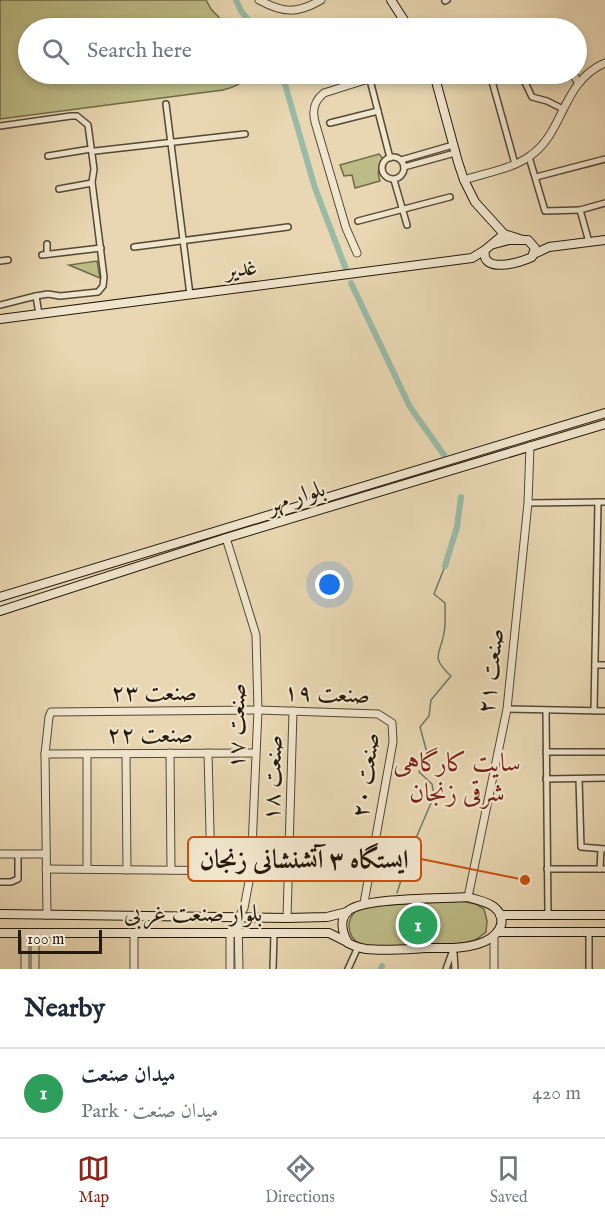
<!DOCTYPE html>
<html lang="en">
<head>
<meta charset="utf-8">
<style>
	:root { --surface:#fff; --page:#f6f6f7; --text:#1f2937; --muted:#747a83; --line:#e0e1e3; --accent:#8f2418 }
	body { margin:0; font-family:"IM FELL English",Amiri,serif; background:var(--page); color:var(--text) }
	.scale { position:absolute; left:18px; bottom:15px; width:84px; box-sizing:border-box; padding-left:6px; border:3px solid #24190b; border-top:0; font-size:16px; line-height:21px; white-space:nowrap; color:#24190b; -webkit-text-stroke:4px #f0e5cd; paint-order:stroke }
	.you { position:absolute; left:330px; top:585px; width:21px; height:21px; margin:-15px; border:4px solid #fff; border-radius:50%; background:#1a73e8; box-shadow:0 0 0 9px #1a73e833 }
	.badge { display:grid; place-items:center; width:39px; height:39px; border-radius:50%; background:var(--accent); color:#fff; font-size:20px; font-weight:700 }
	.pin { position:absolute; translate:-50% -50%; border:3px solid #fff; box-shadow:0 2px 6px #0006 }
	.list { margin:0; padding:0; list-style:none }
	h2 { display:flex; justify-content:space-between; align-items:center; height:78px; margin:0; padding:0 24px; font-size:26px }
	h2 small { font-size:20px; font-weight:400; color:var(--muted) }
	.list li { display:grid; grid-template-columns:39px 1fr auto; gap:18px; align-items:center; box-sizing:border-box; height:90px; padding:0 24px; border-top:2px solid var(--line) }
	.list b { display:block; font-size:22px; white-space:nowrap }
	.list p { margin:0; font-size:20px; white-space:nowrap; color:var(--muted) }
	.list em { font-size:20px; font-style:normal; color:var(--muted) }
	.icon { flex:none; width:33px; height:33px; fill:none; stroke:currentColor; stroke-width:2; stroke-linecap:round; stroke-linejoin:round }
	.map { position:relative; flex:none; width:605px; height:969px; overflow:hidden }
	.search { position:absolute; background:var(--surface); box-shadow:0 3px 9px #0003; left:18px; right:18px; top:18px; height:66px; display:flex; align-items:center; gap:15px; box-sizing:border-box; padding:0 21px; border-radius:33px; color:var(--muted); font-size:22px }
	.sheet { height:168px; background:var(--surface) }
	nav { display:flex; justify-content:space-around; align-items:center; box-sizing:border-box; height:84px; border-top:2px solid var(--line); background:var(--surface); font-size:16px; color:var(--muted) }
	nav a { display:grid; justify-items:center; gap:3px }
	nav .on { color:var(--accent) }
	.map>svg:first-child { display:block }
	.green { fill:#bdbc87; stroke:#706a49; stroke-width:1.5 }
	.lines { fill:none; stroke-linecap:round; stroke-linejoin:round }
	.stream { stroke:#6a7a69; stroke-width:1.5 }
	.canal { stroke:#98baa7; stroke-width:6 }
	.minor-casing { stroke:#554835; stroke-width:8 }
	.tertiary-casing { stroke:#554835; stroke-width:9 }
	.secondary-casing { stroke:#24190b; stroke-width:10 }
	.minor { stroke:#f0e5cd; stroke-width:5 }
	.tertiary { stroke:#f0e5cd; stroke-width:7 }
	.secondary { stroke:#f0e5cd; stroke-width:8 }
	.labels { text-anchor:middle; stroke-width:4.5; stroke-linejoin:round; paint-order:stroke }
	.street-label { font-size:24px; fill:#24190b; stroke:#f0e5cd }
	.neighbourhood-label { font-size:26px; fill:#7a1f14; stroke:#f0e5cd }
	.leader { fill:none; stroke:#cb4f0c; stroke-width:2 }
	.callout-dot { fill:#cb4f0c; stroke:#f0e5cd; stroke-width:2 }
	.callout { fill:#f0e5cd; stroke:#cb4f0c; stroke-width:2 }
	.callout-label { font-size:26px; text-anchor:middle; font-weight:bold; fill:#24190b }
</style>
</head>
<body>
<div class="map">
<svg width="605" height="969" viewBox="0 0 605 969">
	<rect width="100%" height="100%" fill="#e8d7b2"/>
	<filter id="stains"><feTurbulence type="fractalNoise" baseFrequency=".00333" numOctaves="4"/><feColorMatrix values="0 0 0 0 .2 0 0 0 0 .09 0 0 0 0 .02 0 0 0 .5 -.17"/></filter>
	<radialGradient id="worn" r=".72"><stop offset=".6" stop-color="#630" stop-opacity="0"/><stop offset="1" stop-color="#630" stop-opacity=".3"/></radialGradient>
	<g class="green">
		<path d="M0,0H206L211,9L229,28H28V74H248C243,84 234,87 223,90L0,119Z"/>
		<path d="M379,154L384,160C378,168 377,172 380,181L355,188L352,175L344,176L340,165Z"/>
		<polygon points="97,261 100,278 69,265"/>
		<path d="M461,901L476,904L484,909L487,921L486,932C482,935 479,938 475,940C459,946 379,951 364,946C349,941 344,923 355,912C358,909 363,908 367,906Z"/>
	</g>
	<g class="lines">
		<path class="stream" d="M397,893L410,852L434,796L432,784L419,772L429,760L420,727L429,716L431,700L451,676C429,656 441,654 444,633C446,623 445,613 445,603L434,594L445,566"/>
		<g class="canal">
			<polyline points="236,0 241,11 255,28"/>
			<polyline points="282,74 315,188 347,272"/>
			<polyline points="351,283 410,407 444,455"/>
			<polyline points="445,566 457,527 461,497"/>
			<polyline points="381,969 382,966"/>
		</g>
		<defs>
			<g id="minor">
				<polyline points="445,1 447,0"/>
				<polyline points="490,74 515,164"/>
				<polyline points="521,74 532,97 547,101 563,109"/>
				<polyline points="371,84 390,158"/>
				<polyline points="166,104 190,295"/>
				<polyline points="330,123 378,111"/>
				<polyline points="0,126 71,116 77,116 88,125 94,169 92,182 104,277 103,286 98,292 60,296 48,294 36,296 0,305"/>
				<polyline points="95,151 245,134"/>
				<polyline points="48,156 91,149"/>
				<polyline points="529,157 545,211 580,210"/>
				<circle cx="393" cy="168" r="11"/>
				<polyline points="401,160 453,145"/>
				<polyline points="404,167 455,153"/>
				<polyline points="536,177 605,159"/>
				<polyline points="394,180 407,225"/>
				<polyline points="59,189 92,183"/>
				<polyline points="358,221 450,197"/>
				<polyline points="589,242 580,210 605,203"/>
				<polyline points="47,244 47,254"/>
				<polyline points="134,247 288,227"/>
				<polyline points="42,255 101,248"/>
				<polyline points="0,261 8,260"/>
				<polyline points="36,296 39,314"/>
				<polyline points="528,503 605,502"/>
				<polyline points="595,665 605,665"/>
				<polyline points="507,709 605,711"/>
				<polyline points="546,711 548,915"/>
				<polyline points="594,711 598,502"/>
				<polyline points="546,752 605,752"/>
				<polyline points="546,779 605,778"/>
				<polyline points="579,779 581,847 605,849"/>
				<polyline points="547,869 605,869"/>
				<polyline points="600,869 601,849"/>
				<polyline points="0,882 11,882 18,879 18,854"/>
				<polyline points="589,932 589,969"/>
				<polyline points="454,953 455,969"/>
				<polyline points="273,969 274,933"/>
				<polyline points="348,969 358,947"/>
				<polyline points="446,969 454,947"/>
			</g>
			<g id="tertiary">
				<path d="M259,0C283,13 297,14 321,0"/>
				<polyline points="573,74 578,82"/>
				<path d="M464,180C485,173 512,169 530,156C565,132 561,82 605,63"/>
				<path d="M357,253L346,228L315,122C312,110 314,101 324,93L384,74"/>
				<polyline points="226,538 256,635 258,710 251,871 244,908 230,932 230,969"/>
				<polyline points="170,753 171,870"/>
				<polyline points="208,753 211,870"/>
				<polyline points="45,754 255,753"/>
				<polyline points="87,754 87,869"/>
				<polyline points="126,754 127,870"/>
				<polyline points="0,854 46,854"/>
				<polyline points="46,869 251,871"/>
				<polyline points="468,897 507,709 528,503 530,446"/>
				<polyline points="47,915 45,754 49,717 51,712 258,710 378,714 392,723 393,742 364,903"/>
				<polyline points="238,918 239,969"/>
				<polyline points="287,918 293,711"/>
				<polyline points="25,933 25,969"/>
				<polyline points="134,933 134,969"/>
				<polyline points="494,937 494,969"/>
				<polyline points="35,969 35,933"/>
			</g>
			<g id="secondary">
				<polyline points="391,0 409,28"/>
				<polyline points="434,74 458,162 464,180 475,202 504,234 523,240"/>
				<path d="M494,244L509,240H528L535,248L532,257C520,263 480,274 485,250L504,234"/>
				<polyline points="534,254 549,247 605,240"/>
				<polyline points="0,319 472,258 485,250"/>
				<polyline points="0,597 605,413"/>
				<polyline points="0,611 226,538 605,424"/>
				<path d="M468,897C476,900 486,901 494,907C512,922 495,939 478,944C462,949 444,948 427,948C407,949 386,951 366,949C359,948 354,946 348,943C343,934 339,921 347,912C360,897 445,899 468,897Z"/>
				<polyline points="0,914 287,918 327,917 347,912"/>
				<polyline points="500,915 605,915"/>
				<polyline points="499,932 605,932"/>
				<polyline points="0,933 329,933 347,942"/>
			</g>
		</defs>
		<use href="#minor" class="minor-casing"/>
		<use href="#tertiary" class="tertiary-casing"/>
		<use href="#secondary" class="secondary-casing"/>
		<use href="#minor" class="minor"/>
		<use href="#tertiary" class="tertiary"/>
		<use href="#secondary" class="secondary"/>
	</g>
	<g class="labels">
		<g class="street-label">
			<text transform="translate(241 268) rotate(-7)" y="8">غدیر</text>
			<text transform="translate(296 496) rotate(-17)" y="8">بلوار مهر</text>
			<text transform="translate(490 671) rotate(-83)" y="8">صنعت ۲۱</text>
			<text x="154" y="700">صنعت ۲۳</text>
			<text transform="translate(327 693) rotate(2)" y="8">صنعت ۱۹</text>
			<text transform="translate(236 726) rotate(-89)" y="8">صنعت ۱۷</text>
			<text x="150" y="742">صنعت ۲۲</text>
			<text transform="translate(365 775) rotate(-82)" y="8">صنعت ۲۰</text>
			<text transform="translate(272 778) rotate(-88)" y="8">صنعت ۱۸</text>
			<text x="193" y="921">بلوار صنعت غربی</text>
		</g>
		<g class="neighbourhood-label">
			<text x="457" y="771">سایت کارگاهی<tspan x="457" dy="30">شرقی زنجان</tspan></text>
		</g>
	</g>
	<path class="leader" d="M525 880L421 859"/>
	<circle class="callout-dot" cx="525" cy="880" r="6"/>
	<rect class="callout" x="188" y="837" width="233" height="44" rx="6"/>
	<g class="callout-label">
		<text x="304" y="868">ایستگاه ۳ آتشنشانی زنجان</text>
	</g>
	<rect width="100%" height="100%" filter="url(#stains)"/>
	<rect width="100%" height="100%" fill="url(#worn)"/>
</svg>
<div class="scale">100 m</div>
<div class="you"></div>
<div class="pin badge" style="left:418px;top:925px;background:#2e9e5b">1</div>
<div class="search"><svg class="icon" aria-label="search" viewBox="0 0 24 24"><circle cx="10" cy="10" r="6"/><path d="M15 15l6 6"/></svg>Search here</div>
</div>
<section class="sheet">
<h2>Nearby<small></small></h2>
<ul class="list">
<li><span class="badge" style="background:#2e9e5b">1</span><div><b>میدان صنعت</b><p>Park · میدان صنعت</p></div><em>420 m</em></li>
</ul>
</section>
<nav>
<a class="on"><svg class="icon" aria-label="map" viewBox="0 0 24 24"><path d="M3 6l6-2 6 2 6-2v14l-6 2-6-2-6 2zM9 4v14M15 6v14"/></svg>Map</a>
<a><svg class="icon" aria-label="directions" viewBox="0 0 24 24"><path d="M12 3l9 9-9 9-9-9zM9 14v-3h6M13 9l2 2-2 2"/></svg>Directions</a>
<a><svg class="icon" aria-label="saved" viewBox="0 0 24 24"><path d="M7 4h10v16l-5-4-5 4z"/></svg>Saved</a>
</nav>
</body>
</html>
